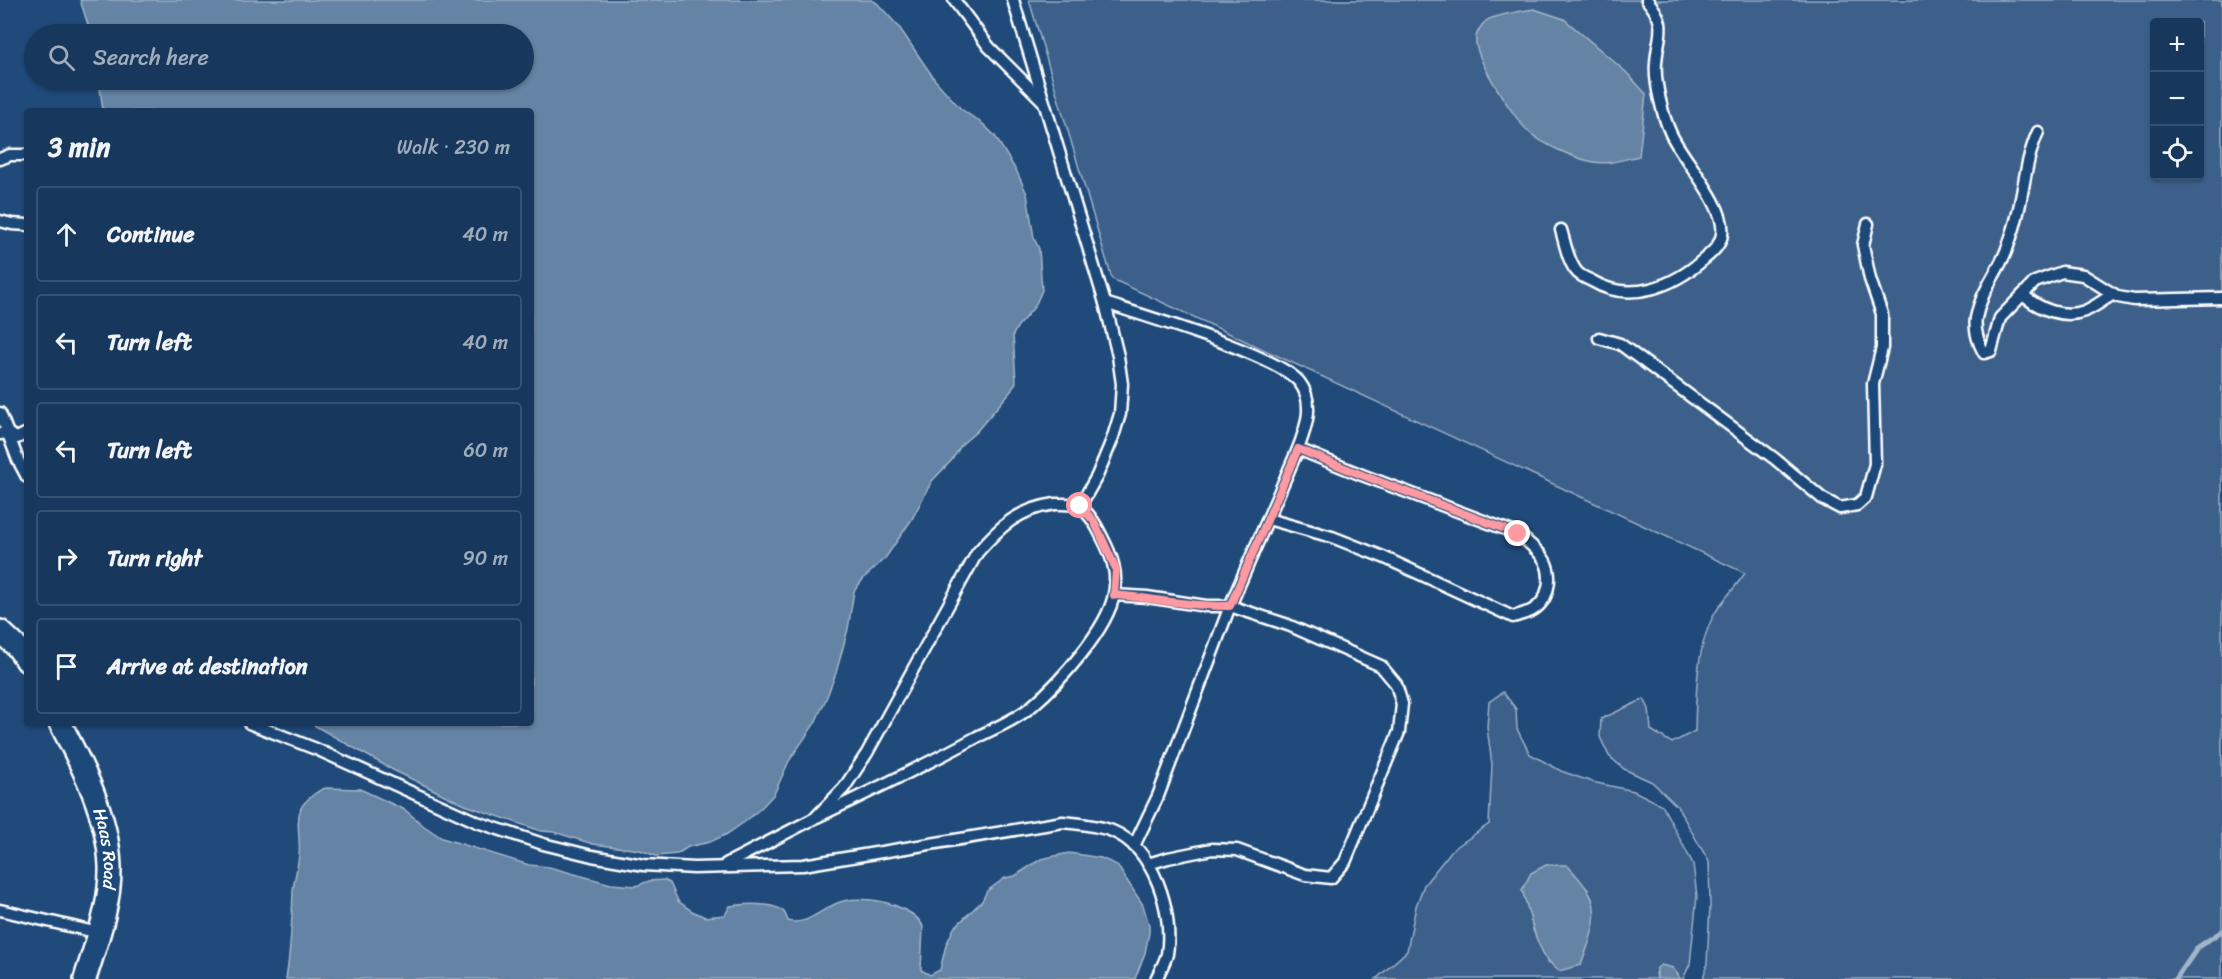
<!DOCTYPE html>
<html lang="en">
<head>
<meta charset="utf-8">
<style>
	:root { --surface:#17385c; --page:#203f62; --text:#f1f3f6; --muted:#9eacbb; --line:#365272 }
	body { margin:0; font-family:Sriracha,sans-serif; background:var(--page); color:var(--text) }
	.controls { position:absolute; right:18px; top:18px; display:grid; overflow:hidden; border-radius:6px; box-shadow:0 2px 4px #0004 }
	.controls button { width:54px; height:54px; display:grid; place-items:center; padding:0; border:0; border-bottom:2px solid var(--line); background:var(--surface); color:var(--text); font:30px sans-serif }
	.stop { position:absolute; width:18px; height:18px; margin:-14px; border:4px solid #ff9aa2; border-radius:50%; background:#fff }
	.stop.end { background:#ff9aa2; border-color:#fff; box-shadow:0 2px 6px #0008 }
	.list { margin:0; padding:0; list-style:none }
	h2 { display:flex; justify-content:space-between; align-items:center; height:78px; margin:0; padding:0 24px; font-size:26px }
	h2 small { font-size:20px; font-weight:400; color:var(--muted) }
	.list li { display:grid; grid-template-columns:39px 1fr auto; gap:18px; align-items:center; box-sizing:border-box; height:96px; margin:0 12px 12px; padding:0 12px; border:2px solid var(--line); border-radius:6px }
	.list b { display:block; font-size:22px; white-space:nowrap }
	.list em { font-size:20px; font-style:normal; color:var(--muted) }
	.icon { flex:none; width:33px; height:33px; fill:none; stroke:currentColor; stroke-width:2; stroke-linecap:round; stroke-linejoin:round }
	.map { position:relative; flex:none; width:2222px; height:979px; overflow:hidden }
	.search { position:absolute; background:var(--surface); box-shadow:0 2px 4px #0004; left:24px; top:24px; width:510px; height:66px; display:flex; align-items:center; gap:15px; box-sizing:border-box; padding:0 21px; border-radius:33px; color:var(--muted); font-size:22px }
	.panel { position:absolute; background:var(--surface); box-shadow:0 2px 4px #0004; left:24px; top:108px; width:510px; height:618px; border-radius:6px }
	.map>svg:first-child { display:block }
	.green { fill:#3c618b; stroke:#9eb0c5; stroke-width:1.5; fill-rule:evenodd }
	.water { fill:#6583a4; stroke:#a3b5c8; stroke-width:1.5 }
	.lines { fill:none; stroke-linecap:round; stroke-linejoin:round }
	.stream { stroke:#a3b5c8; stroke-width:5 }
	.service-casing { stroke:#fff; stroke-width:15 }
	.minor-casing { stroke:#fff; stroke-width:26 }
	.service { stroke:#1f4a7a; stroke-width:10 }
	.minor { stroke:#1f4a7a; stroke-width:21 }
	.route { stroke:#ff9aa2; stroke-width:8 }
	.labels { text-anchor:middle; stroke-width:4.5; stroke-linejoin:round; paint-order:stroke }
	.street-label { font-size:18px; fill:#fff; stroke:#1f4a7a }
</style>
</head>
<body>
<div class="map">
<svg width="2222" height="979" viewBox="0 0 2222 979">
	<rect width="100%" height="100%" fill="#1f4a7a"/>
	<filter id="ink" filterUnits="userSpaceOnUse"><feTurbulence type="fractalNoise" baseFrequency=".0167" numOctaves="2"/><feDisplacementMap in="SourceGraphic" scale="12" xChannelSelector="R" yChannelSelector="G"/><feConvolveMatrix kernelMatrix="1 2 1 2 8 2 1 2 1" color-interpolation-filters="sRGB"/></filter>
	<g filter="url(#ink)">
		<g class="green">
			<path d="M1029,0H2222V979H1703L1707,963L1710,906L1709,862L1677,806L1652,782L1624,769L1609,756L1600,737L1601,719L1644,699L1649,709L1651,730L1672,743L1695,731C1696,694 1696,646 1715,613C1723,599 1736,587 1745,573L1112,279ZM2154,22H2200V176H2154Z"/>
			<path d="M1503,692L1516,709L1517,729L1530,754L1561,771L1592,782L1634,791L1662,805L1693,864L1697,896L1690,964L1683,979H1680L1677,973H1656L1657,979H1376L1407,951L1416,906L1424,885L1452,850L1489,824L1492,765L1487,727L1489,702ZM1580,882L1588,890L1548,963L1533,930L1530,911L1522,890Z"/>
		</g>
		<g class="water">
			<polygon points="80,0 872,0 877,3 899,27 935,80 961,109 983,124 995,136 1017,172 1027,194 1034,238 1039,249 1042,290 1035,306 1018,326 1013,335 1016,382 1011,391 976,432 962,444 951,461 932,481 912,519 886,557 864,578 854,591 848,629 836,673 826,699 815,723 789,761 774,794 762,807 746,821 727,834 710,842 688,847 677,854 656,856 640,850 593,844 554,832 541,831 465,805 393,770 310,723 531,723 531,111 103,111 99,80 524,80 524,34 91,34"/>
			<path d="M1534,9L1564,19L1626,72L1646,94L1639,156C1624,159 1609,165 1594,162C1576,159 1541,144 1528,131C1514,118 1472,55 1476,37C1477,32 1482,24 1486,21C1494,15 1523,11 1534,9Z"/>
			<path d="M326,788L360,789L405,810L424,826L442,838L529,865L549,867L611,884L636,886L649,881L664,880L670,883L678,901L692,911L705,917L725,915L730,906C743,904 775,902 784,912C786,915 787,918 788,921C805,926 820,911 835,904C852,895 886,900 903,909C911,913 920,918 923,927L921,970L930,975L940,970L946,945L954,928L982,901L987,891L1005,878L1015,876L1041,859L1069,853L1101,858L1117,865L1143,905L1149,925V933L1145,953L1135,979H286C291,949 292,921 293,891C294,879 298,867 299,854C301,840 295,822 301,808C305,800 318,790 326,788Z"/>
			<path d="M1546,865H1567C1574,873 1583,882 1588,891C1603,914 1589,942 1581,965L1559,971C1534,953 1532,917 1522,890L1531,873Z"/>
			<polygon points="1661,965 1673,968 1680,979 1657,979 1657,968"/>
		</g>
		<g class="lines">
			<polyline class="stream" points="2176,979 2198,947 2222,931"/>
			<defs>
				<g id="service">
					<polyline points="954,0 989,47 1043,101"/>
					<polyline points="1013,0 1105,303 1118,356 1122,384 1120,414 1112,440 1097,476 1080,506"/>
					<path d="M2038,132C2023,165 2024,201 2012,234C2009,244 2005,255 2000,264C1990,283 1980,297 1976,318C1974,331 1978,342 1984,353L1991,351L2000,318L2035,282L2062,272L2083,275L2118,297L2134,300L2222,298"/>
					<polyline points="0,159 10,155 27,155"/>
					<polyline points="0,221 12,224 27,225"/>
					<path d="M1561,230C1565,243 1568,262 1577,272C1580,276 1588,279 1592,281C1630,304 1674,286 1704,259C1712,253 1721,244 1722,234C1727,206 1683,160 1671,134C1663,117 1654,82 1656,63C1658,33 1669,26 1647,0"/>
					<path d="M2023,295C2039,309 2063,319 2085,311C2095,307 2104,299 2114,294"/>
					<path d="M1105,303C1144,316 1279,355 1300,383C1315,403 1306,428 1298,449L1230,606L1158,796L1134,846"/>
					<polyline points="1599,338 1620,344 1775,459 1823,499 1840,508 1857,505 1866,497 1875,464 1873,384 1882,348 1882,314 1870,279 1863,245 1868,224"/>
					<polyline points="0,413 18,460 27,477"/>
					<polyline points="0,434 7,433 17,438 27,433"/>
					<path d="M1268,519L1332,537L1383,557L1513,617C1519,615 1526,613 1531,611C1549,602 1553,577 1545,561C1539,550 1527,542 1518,534L1362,475L1298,449"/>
					<polyline points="1114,595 1147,597 1206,606 1230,606 1288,625 1381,666 1396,684 1402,704 1399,732 1345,862 1331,878 1305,875 1237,850 1212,849 1168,858 1148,864"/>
					<path d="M249,723L316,749L477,822L543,844L592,856L644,865L694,868L803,865L1063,822C1079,824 1097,825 1112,831C1154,848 1174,912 1167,954C1165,962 1160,971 1156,979"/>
					<path d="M726,864L815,818L844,788L867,753L977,553C1000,526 1019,509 1055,504C1063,504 1076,503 1081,508C1091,515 1097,527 1102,537C1112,556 1118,573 1114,594C1108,629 1059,683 1032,706C1017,719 995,728 977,737C924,766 869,792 815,818"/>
					<polyline points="0,910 99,933"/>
				</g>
				<g id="minor">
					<polyline points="0,631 17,647 27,661"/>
					<path id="s1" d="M60,723C83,767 108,816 110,866C111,905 96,943 85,979"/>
				</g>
			</defs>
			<use href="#service" class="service-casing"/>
			<use href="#minor" class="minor-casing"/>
			<use href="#service" class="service"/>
			<use href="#minor" class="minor"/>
		</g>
	</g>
	<g class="lines" filter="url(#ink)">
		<path class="route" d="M1080,506L1094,521L1116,569L1114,595C1153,598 1191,607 1230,606L1298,449L1362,475L1518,534"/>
	</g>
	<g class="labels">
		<g class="street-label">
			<text dy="6" stroke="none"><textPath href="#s1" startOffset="135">Haas Road</textPath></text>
		</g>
	</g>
</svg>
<div class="controls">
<button>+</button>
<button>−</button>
<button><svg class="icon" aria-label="locate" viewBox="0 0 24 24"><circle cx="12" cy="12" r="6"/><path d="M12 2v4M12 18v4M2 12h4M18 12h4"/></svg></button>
</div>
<div class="stop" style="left:1080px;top:506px"></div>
<div class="stop end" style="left:1518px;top:534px"></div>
<div class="search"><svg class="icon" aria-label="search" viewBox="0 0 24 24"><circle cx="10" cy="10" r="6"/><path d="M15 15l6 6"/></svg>Search here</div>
<section class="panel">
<h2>3 min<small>Walk · 230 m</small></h2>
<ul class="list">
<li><svg class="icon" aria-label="ahead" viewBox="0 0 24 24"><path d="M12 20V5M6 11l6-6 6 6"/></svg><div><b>Continue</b></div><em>40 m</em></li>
<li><svg class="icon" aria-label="left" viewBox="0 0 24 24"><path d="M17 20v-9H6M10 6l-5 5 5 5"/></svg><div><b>Turn left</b></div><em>40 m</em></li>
<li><svg class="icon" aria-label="left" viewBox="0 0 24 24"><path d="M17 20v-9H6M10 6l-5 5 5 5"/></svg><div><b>Turn left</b></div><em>60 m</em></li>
<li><svg class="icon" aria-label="right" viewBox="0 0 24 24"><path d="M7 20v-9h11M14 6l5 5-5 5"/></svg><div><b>Turn right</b></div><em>90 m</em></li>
<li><svg class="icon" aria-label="arrive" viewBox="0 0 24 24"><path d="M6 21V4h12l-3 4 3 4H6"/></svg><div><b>Arrive at destination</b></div></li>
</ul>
</section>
</div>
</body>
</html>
